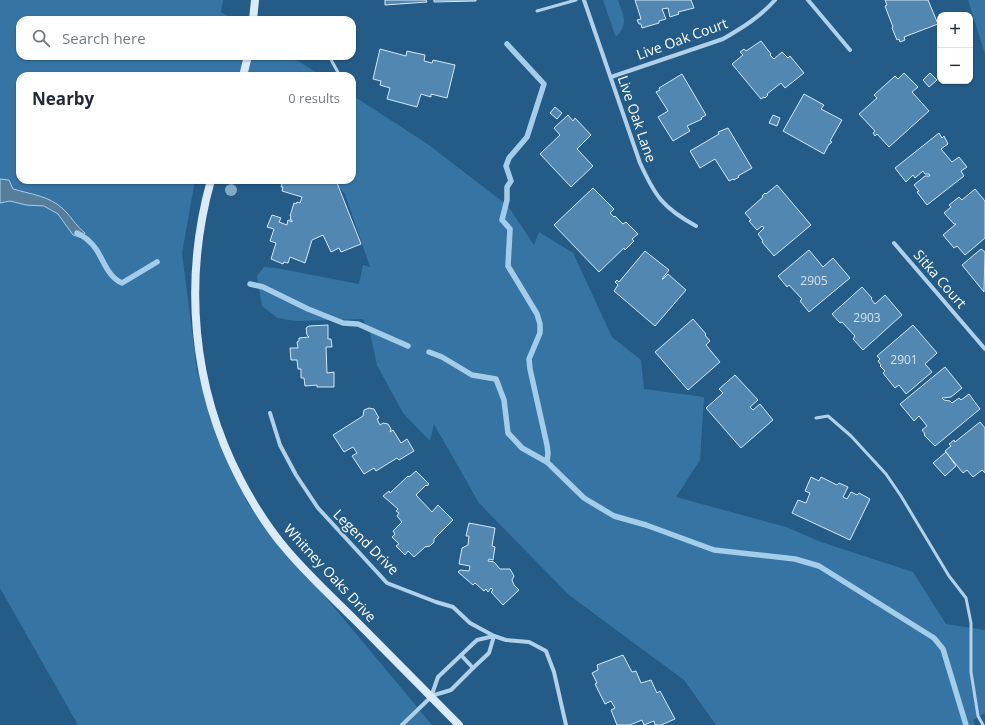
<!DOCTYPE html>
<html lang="en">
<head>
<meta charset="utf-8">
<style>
	:root { --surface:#fff; --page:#f2f2f3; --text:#1f2937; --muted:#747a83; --line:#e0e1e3 }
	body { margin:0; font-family:"Open Sans",sans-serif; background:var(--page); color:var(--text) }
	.controls { position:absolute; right:12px; top:12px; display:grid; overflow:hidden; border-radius:8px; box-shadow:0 1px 3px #0004 }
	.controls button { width:36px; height:36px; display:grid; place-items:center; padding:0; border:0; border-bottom:1px solid var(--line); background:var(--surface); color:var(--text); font:20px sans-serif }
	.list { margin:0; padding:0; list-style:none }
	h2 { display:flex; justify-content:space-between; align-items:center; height:52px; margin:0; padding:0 16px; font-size:17px }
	h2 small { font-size:13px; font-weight:400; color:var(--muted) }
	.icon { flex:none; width:22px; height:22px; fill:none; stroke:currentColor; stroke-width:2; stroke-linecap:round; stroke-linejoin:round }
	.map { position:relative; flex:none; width:985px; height:725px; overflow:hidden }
	.search { position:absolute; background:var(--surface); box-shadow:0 1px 3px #0004; left:16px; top:16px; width:340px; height:44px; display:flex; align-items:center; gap:10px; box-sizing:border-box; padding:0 14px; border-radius:12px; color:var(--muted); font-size:15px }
	.panel { position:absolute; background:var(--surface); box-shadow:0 1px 3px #0004; left:16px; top:72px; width:340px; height:112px; border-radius:12px }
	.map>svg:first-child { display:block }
	.green { fill:#3675a3 }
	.water { fill:#567e9b; stroke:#a4cdea }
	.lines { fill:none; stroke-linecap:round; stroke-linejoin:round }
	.stream { stroke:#a4cdea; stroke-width:5.5 }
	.building { fill:#5187b1; stroke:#d4e8f7 }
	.lane { stroke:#b0d1e9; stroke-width:3 }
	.street { stroke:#b0d1e9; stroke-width:4 }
	.secondary { stroke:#daebf7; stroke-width:8 }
	.tree { fill:#85a9c5 }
	.labels { text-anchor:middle; stroke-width:4; stroke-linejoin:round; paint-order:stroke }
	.number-label { font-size:12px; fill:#d4e1ec }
	.street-label { font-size:14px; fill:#fff; stroke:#245c87 }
</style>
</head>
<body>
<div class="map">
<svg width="985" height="725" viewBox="0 0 985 725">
	<rect width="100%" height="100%" fill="#245c87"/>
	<g class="green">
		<polygon points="0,0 223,0 221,12 234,20 20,20 20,56 290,56 322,76 20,76 20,180 195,180 182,253 197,371 248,504 432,725 78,725 0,588"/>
		<path d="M603,0H618C623,15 629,23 617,36L615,35Z"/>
		<polygon points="968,0 985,0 985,54"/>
		<polygon points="352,95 429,145 508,206 534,245 539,232 573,253 612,337 641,360 644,389 704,397 700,460 676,497 786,527 821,542 913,572 946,624 985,630 985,713 973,720 975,725 716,725 684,680 569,595 479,503 434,424 430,441 403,413 377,365 370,333 363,319 296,321 278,318 262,306 257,276 264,267 276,268 359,284 363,265 370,267 345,194 331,180 352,180"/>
	</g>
	<path class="water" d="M0,179L9,180L13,189C30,194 49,196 62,208C71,216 75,225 85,233L82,238L73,235L58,214L44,206L26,205L10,201L0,203Z"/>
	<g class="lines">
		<g class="stream">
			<polyline points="507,44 544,84 527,137 509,158 506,166 511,181 507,187 507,200 502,220 510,229 508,266 537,314 540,324 540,333 529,359 530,369 547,445 548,453 547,462 584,498 614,516 646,525 714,550 795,559 819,566 934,638 943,649 966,725"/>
			<path d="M77,233C84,236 91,242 96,249C104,261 108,277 122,283L157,262"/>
			<polyline points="250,284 263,287 308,309 343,323 358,324 408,346"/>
			<polyline points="429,352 442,357 472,375 496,379 504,400 508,433 522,448 547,462"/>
		</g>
	</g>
	<g class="building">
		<polygon points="385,0 426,0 427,2 385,5"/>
		<polygon points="434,0 476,0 476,1 434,2"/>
		<polygon points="635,0 691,0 694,8 678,12 679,14 670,17 668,8 662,9 666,19 659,21 659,23 642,28 641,24 639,24 637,20 641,19"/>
		<polygon points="885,0 928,0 938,24 904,37 905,40 900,42 899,39 897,40 892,28 893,27 885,6 887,5"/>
		<polygon points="761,41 771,54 770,55 774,59 782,52 788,58 790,56 804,73 785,88 781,83 767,94 768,95 765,98 764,97 761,99 732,64 743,55 740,52 744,49 746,51"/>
		<polygon points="380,49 406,56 407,51 425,55 424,61 432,63 433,60 455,65 447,98 431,94 431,97 421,94 417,107 387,99 390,88 380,85 381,81 373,79"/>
		<polygon points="904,73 918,87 912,92 929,111 889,147 877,134 875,136 873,133 875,131 859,114 877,98 874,95 895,76 898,79"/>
		<polygon points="930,73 937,80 929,87 923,80"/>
		<polygon points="682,74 706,115 701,118 702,119 687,126 690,131 673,141 658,117 668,111 656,92 660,90 659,88"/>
		<polygon points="804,94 824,105 821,109 842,120 830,141 832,142 830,144 829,144 824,154 783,131"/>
		<polygon points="555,107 562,113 557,119 550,113"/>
		<polygon points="568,115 573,121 575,118 591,135 577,149 593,166 571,187 540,154 560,135 554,128"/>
		<polygon points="773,115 780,118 777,126 769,123"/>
		<polygon points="728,128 752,168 738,176 739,177 734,180 733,179 729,181 715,159 700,168 690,151 719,134 718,132"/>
		<polygon points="939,133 942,138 944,136 948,144 941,149 952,162 959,157 967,167 961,171 964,176 927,205 917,192 919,191 914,185 925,176 930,176 929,174 925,174 923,171 915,178 913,175 906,182 895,168"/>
		<polygon points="283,180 325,180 337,183 361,244 341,252 339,248 331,252 323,235 312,240 305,263 290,257 288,263 284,262 283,264 271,259 276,243 270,241 274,229 267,227 272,215 281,218 279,222 287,225 288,220 292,222 292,220 290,220 291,216 290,216 294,203 296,204 297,202 300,203 302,197 282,191 283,187 281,187"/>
		<polygon points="777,185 811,225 774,256 762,242 763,241 758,234 764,228 762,226 757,230 749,221 751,220 745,213 763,197 762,196 765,193 766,194"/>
		<polygon points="593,188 614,209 610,213 614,217 615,216 623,224 626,222 638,234 632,239 634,241 625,250 624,248 599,272 554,225"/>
		<polygon points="975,189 985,201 985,238 965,255 957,246 954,248 943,235 956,224 954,224 944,213 951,207 949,205 959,197 962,200"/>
		<polygon points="981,249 985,252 984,292 962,265"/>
		<polygon points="809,250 823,267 833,258 850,278 809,312 800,301 802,299 789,285 787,287 778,276"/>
		<polygon points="645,251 669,270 662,279 663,279 668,274 686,290 655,326 614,291 618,285 615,282 617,280 619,282"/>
		<polygon points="862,287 872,298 871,299 875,304 885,295 902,315 863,350 853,339 855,336 842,322 840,323 832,314"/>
		<polygon points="693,319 706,334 705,335 710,341 706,345 720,362 688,390 655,352"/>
		<polygon points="328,325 328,339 331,339 332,347 326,347 327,373 334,372 334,387 317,387 317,385 305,386 304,378 301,378 301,369 298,369 297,360 291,360 290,348 298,348 297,342 299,341 299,338 309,337 307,335 306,328 309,326"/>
		<polygon points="913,325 937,353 925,364 932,372 906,394 899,385 895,388 883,373 885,371 880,366 881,365 878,361 880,359 877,356"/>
		<polygon points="945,367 962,388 951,397 942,398 944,400 950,401 952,403 959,398 961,400 969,394 980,409 935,446 924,435 925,434 922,430 927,426 919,416 914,421 900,404"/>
		<polygon points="735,375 758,400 750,407 753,410 760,404 773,420 741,448 706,408 723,393 719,389"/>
		<polygon points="369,408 374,409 379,418 377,419 380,425 383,423 388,424 391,429 390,432 393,430 401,443 407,439 414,451 399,460 397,458 376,471 374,468 364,474 352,456 357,453 353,447 344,452 333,435 363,416 364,410"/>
		<polygon points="980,422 985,428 985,473 982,470 973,477 967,470 963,473 945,451 951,446 949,444 954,440 955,442"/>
		<polygon points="946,452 956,466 945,476 933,463"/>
		<polygon points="416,471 429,484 427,486 426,485 416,495 432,512 438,505 453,520 434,539 434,542 430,546 425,547 414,557 408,551 405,555 396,546 399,544 392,537 395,534 393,531 402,522 397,516 399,513 396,511 398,509 383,496 389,491 390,493 408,476 409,477"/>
		<polygon points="811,477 819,481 821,477 837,485 839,483 848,487 843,497 847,499 851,492 857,495 859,493 870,499 850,540 792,513 798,500 806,503 810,493 805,491"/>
		<polygon points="469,523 495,528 492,546 495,547 493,560 489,559 488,561 494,562 500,569 510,569 514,576 512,580 514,585 519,590 503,605 491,592 493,590 491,588 488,592 486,589 484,591 475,583 473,585 458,572 460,570 469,571 470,566 459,564 462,548 468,545 469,536 466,536"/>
		<polygon points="623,655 632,672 636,671 641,683 651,680 657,693 660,691 675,719 661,725 655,725 654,721 644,725 642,720 630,725 617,725 611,710 615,708 611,701 605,704 595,684 597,683 592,673 598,670 597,665"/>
	</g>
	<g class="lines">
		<g class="lane">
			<polyline points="537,11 576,0"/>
			<polyline points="329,56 340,76"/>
			<polyline points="816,418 828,416 851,436 886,474 901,496 949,576 966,598 971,623 971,672 978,716 983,725"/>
		</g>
		<g class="street">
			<path d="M584,0L640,163C655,196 663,208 696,226"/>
			<polyline points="808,0 850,50"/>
			<path d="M611,77L723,39C742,28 760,17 775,0"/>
			<polyline points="894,243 985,349"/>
			<polyline points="270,413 280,445 296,475 318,508 387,583 436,602 453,607 470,623 494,636 506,640 529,642 546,651 554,672 566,725"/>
			<polyline points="461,655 473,668"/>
			<polyline points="402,725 431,697 438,677 477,640 494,636 489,653 473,668 451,690 431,696"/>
		</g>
		<g class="secondary">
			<polyline points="253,20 255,0"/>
			<polyline points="243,76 248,56"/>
			<path d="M211,180C183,280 192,387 240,479C253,504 268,528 286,549C307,574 332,597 355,620C390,655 424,690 459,725"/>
		</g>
	</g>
	<circle class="tree" cx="231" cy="190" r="6"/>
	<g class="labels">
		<g class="number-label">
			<text x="814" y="285">2905</text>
			<text x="867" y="322">2903</text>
			<text x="904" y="364">2901</text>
		</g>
		<g class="street-label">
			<text transform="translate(682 39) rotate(-20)" y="5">Live Oak Court</text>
			<text transform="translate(637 119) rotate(71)" y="5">Live Oak Lane</text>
			<text transform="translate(940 279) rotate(49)" y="5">Sitka Court</text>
			<text transform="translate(366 542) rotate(45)" y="5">Legend Drive</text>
			<text transform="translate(330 573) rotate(47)" y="5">Whitney Oaks Drive</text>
		</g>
	</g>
</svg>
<div class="controls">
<button>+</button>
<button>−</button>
</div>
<div class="search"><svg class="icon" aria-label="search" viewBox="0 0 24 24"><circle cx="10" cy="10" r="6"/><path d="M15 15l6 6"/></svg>Search here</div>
<section class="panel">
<h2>Nearby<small>0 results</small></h2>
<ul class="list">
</ul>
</section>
</div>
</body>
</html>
